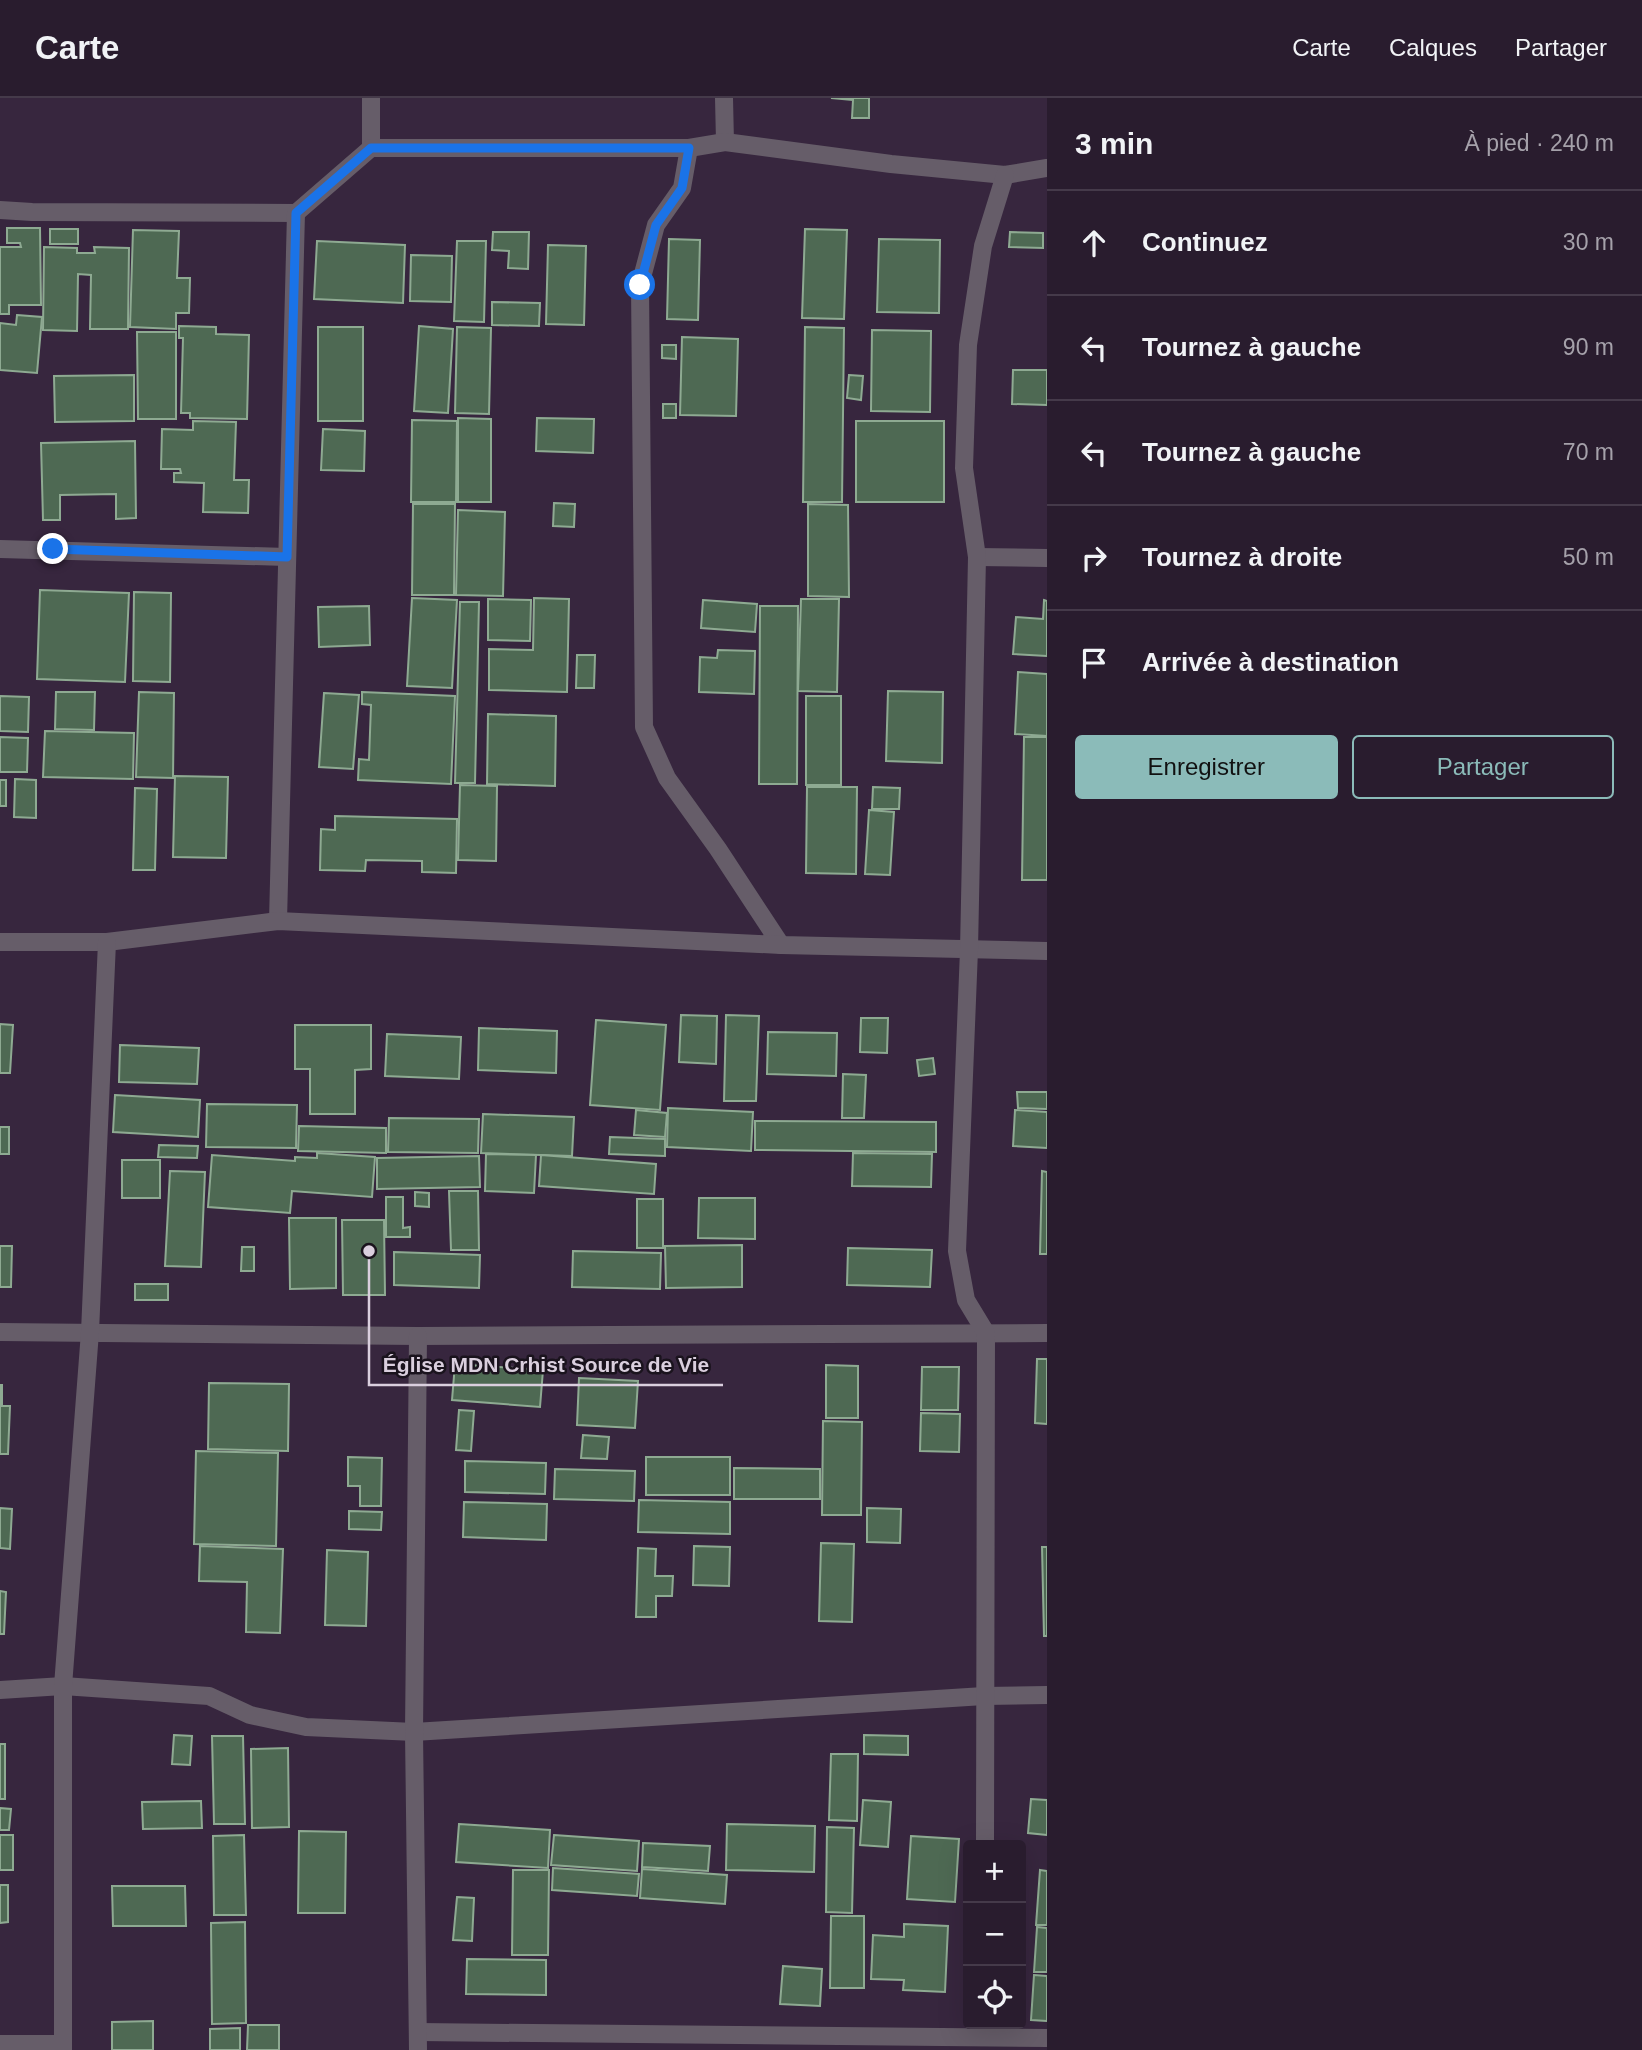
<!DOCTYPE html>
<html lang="fr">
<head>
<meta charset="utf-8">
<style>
	:root { --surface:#291c2e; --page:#35293a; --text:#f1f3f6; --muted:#a5a1aa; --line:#453a4a; --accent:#8bbbb9 }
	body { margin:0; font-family:Helvetica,sans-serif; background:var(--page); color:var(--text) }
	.controls { position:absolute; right:21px; bottom:21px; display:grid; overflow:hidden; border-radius:7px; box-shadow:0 7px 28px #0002 }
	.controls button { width:63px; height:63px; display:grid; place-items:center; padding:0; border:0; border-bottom:2px solid var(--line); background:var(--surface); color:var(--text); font:35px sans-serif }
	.stop { position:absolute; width:21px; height:21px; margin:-16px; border:5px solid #1a73e8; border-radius:50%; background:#fff }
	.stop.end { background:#1a73e8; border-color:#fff; box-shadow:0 2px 7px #0008 }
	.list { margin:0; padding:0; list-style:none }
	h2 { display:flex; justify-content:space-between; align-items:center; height:91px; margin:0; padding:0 28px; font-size:30px }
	h2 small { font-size:23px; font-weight:400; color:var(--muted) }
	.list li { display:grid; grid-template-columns:46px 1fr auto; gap:21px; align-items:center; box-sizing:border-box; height:105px; padding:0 28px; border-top:2px solid var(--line) }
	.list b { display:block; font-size:26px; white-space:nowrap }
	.list em { font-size:23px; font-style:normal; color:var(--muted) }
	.actions { display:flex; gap:14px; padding:21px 28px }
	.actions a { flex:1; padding:16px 0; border:2px solid var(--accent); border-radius:7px; text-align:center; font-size:24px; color:var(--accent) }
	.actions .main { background:var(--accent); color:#111 }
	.icon { flex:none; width:38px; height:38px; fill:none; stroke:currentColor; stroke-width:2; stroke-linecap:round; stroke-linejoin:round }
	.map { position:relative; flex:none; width:1047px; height:1952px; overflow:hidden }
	header { display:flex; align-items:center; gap:42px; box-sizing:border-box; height:98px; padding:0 35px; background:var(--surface); border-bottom:2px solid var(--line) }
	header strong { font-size:33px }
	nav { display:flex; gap:38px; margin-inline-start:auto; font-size:24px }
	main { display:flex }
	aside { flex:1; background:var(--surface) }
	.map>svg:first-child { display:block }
	.building { fill:#4e6953; stroke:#8eaa92; stroke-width:2 }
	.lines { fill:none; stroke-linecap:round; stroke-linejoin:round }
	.minor { stroke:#665d69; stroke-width:18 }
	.route { stroke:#1a73e8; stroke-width:9 }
	.leader { fill:none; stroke:#dacfde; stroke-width:2.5 }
	.callout-dot { fill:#dacfde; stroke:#1a131d; stroke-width:2.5 }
	.callout-label { font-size:21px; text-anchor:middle; font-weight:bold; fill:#dacfde; stroke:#1a131d; stroke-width:5; stroke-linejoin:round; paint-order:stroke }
</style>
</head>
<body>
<header>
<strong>Carte</strong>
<nav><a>Carte</a><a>Calques</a><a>Partager</a></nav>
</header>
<main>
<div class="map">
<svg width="1047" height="1952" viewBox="0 0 1047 1952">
	<rect width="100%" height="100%" fill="#37263e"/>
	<g class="building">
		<polygon points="831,0 869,0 869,20 852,20 853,2"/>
		<polygon points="7,130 40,130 41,207 9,207 9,216 0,216 0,149 21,149 20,145 7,145"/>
		<rect x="50" y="131" width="28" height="15"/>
		<polygon points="805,131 847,132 844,221 802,220"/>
		<polygon points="133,132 179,133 177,180 190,180 189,215 176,215 176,231 130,229"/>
		<polygon points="493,134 529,134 528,171 508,170 509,153 492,152"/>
		<polygon points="1010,134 1043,135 1043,150 1009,149"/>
		<polygon points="669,141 700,142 698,222 667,221"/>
		<polygon points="879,141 940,142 939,215 877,214"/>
		<polygon points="317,143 405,147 403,205 314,201"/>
		<polygon points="457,143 486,143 484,224 454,223"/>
		<polygon points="548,147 586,148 584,227 546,226"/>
		<polygon points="44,149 77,150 77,155 95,155 94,149 129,150 128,231 90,231 91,177 78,176 77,233 43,232"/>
		<polygon points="411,157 452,158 451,204 410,203"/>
		<polygon points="492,204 540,205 539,228 492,227"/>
		<polygon points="17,217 42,219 37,275 0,272 0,225 16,227"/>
		<polygon points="179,228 216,229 216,236 249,237 247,321 190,320 190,315 181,315 183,240 179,240"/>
		<polygon points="419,228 453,231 448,315 414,313"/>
		<rect x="318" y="229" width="45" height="94"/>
		<polygon points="457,229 491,230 489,316 455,315"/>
		<polygon points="805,229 844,230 842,404 803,404"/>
		<polygon points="872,232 931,233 930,314 871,313"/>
		<polygon points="137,234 176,234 176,321 138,321"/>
		<polygon points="682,239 738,241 736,318 680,317"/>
		<polygon points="662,247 676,247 676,261 662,260"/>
		<polygon points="1013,272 1047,272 1047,307 1012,306"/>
		<polygon points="134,277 134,323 55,324 54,278"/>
		<polygon points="849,277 863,278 861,302 847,300"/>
		<rect x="663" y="306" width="13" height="14"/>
		<polygon points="458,320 491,321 491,404 458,404"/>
		<polygon points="537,320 594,321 593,355 536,353"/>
		<polygon points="412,322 457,323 456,404 411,404"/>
		<polygon points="193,323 236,324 234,382 249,382 248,415 203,414 204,385 174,384 174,375 181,375 180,371 161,371 162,331 193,332"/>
		<rect x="856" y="323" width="88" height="81"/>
		<polygon points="323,331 365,333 364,373 321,372"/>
		<polygon points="135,343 136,420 116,421 116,396 60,397 60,422 43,422 41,345"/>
		<polygon points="554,405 575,406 574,429 553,428"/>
		<polygon points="413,406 455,406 454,497 412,497"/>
		<polygon points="808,406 848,407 849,499 808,498"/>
		<polygon points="458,412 505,414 503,498 456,497"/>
		<polygon points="40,492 129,495 125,584 37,581"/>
		<polygon points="134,494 171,495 170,584 133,583"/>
		<polygon points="412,500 457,502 452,590 407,588"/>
		<polygon points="534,500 569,501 567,594 489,592 489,551 533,552"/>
		<polygon points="488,501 531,502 530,543 488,542"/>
		<polygon points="801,501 839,501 837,594 798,593"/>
		<polygon points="703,502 757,506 755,534 701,530"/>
		<polygon points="1044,502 1047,503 1047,558 1013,556 1016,519 1043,521"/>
		<polygon points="460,504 479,504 475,685 455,685"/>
		<polygon points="369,508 370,547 319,549 318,509"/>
		<polygon points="760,508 798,508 797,686 759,686"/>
		<polygon points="718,552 755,553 754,596 699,594 700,559 717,560"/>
		<polygon points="577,557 595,557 594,590 576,590"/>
		<polygon points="1018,574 1047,576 1047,638 1015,636"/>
		<polygon points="888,593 943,594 942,665 886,663"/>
		<polygon points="56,594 95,594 94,632 55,631"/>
		<polygon points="139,594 174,595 173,680 136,679"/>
		<polygon points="362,594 455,598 451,686 358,682 359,661 369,662 371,607 362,606"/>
		<polygon points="324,595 359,597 353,671 319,669"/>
		<polygon points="0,598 29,599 28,634 0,633"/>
		<rect x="806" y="598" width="35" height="89"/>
		<polygon points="488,616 556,618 555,688 487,686"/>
		<polygon points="45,633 134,635 133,681 43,679"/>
		<polygon points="0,639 28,640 27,674 0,674"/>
		<polygon points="1024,639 1047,639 1047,782 1022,782"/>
		<polygon points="175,678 228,679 226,760 173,759"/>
		<polygon points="15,681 36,682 36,720 14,719"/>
		<rect x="0" y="682" width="6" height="26"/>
		<polygon points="460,687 497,688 496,763 458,762"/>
		<polygon points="807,689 857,689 856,776 806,775"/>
		<polygon points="873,689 900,690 899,711 872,711"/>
		<polygon points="135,690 157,691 155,772 133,772"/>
		<polygon points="869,712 894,714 890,777 865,776"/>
		<polygon points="335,718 457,721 456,775 422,774 422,763 366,762 365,773 320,772 321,731 335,732"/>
		<polygon points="681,917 717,918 716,966 679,964"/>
		<polygon points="726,917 759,918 756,1003 724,1003"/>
		<polygon points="861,920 888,920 887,955 860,954"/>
		<polygon points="596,922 666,927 660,1012 590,1007"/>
		<polygon points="0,926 13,927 10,975 0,975"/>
		<polygon points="295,927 371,927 371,971 355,972 355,1016 310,1016 310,971 295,971"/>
		<polygon points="479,930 557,933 556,975 478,972"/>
		<polygon points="768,934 837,935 836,978 767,976"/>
		<polygon points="387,936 461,939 459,981 385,978"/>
		<polygon points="120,947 199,950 197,986 119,984"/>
		<polygon points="933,960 935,976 919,978 917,962"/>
		<polygon points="843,976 866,977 864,1020 842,1020"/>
		<polygon points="1017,994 1047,994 1047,1011 1018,1010"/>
		<polygon points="115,997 200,1002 198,1039 113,1034"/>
		<polygon points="207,1006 297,1007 296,1050 206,1049"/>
		<polygon points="668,1010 753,1014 751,1053 667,1049"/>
		<polygon points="636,1012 667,1015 665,1039 634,1037"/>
		<polygon points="1015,1012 1047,1014 1047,1050 1013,1048"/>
		<polygon points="483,1016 574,1019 572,1058 481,1055"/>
		<polygon points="389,1020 479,1021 478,1055 388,1054"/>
		<polygon points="755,1023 936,1024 936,1054 755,1052"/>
		<polygon points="299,1028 386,1030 386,1055 298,1053"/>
		<rect x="0" y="1029" width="9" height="27"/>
		<polygon points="610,1039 665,1041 665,1058 609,1056"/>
		<polygon points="159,1047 198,1048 197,1060 158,1059"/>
		<polygon points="317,1055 375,1059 372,1099 292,1093 290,1115 208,1109 212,1057 295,1063 295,1059 317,1060"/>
		<polygon points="853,1055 932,1056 931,1089 852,1088"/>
		<polygon points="486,1056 536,1057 534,1095 485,1093"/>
		<polygon points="541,1057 656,1066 654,1096 539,1088"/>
		<polygon points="479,1058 480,1089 377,1091 377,1060"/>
		<rect x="122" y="1062" width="38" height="38"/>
		<polygon points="170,1073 205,1074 201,1169 165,1168"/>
		<polygon points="1042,1073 1047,1074 1047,1156 1040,1156"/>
		<polygon points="449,1093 478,1093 479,1152 451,1152"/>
		<polygon points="415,1094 429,1095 429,1109 415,1108"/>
		<polygon points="386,1099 403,1099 403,1130 410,1129 410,1139 386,1139"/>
		<polygon points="699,1100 755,1100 755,1141 698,1140"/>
		<rect x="637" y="1101" width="26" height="49"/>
		<polygon points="289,1120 336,1120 336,1190 290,1191"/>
		<polygon points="342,1122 384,1122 385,1197 343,1197"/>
		<polygon points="742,1147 742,1189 666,1190 665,1148"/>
		<polygon points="0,1148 12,1148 11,1189 0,1189"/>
		<polygon points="242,1149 254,1149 254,1173 241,1173"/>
		<polygon points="848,1150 932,1152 930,1189 847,1187"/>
		<polygon points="573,1153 661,1155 660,1191 572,1189"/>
		<polygon points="394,1154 480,1157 479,1190 394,1187"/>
		<rect x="135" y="1186" width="33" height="16"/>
		<polygon points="1037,1261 1047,1261 1047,1326 1035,1325"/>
		<polygon points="455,1266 543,1272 540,1309 452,1302"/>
		<polygon points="826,1267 858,1268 858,1320 826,1320"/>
		<polygon points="922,1269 959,1269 958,1312 921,1312"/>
		<polygon points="579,1280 638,1283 635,1330 577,1327"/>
		<polygon points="209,1285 289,1286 288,1353 208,1351"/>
		<polygon points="0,1287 2,1287 2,1308 10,1308 8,1356 0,1356"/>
		<polygon points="459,1312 474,1313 471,1353 456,1352"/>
		<polygon points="921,1315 960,1316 959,1354 920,1353"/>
		<polygon points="823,1323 862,1324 861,1417 822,1417"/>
		<polygon points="583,1337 609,1339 607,1361 581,1360"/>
		<polygon points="196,1353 278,1355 276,1448 194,1446"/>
		<polygon points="348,1359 382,1360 381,1408 360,1408 360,1388 348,1388"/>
		<rect x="646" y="1359" width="84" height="38"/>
		<polygon points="465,1363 546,1365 545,1396 465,1394"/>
		<polygon points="734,1370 820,1371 820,1401 734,1401"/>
		<polygon points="555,1371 635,1373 634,1403 554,1401"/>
		<polygon points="639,1402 730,1404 730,1436 638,1434"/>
		<polygon points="464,1404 547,1406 546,1442 463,1439"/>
		<polygon points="0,1410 12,1411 10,1451 0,1450"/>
		<polygon points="867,1410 901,1411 900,1445 867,1444"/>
		<polygon points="349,1413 382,1414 381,1432 349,1431"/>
		<polygon points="821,1445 854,1446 852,1524 819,1523"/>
		<polygon points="200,1448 283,1451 280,1535 246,1534 247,1484 199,1483"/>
		<polygon points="694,1448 730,1449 729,1488 693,1487"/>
		<polygon points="1042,1449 1047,1449 1047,1538 1044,1538"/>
		<polygon points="638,1450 656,1451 655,1478 673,1478 672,1498 656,1498 656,1519 636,1519"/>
		<polygon points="327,1452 368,1454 366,1528 325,1527"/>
		<polygon points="0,1493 6,1494 4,1536 0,1536"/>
		<polygon points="174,1637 192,1638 190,1667 172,1666"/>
		<polygon points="864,1637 908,1638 908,1657 864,1656"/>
		<polygon points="212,1638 243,1638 245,1726 214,1726"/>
		<rect x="0" y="1646" width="5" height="55"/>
		<polygon points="288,1650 289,1729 252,1730 251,1651"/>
		<polygon points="831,1656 858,1656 857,1723 829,1722"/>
		<polygon points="1031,1701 1047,1702 1047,1737 1028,1735"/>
		<polygon points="863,1702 891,1704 888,1749 860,1747"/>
		<polygon points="201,1703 202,1730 143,1731 142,1704"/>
		<polygon points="0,1710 11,1711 9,1732 0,1732"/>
		<polygon points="459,1726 550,1732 548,1770 456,1764"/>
		<polygon points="727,1726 815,1728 814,1774 726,1772"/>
		<polygon points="827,1729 854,1730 852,1815 826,1814"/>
		<polygon points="299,1733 346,1734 345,1815 298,1815"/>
		<rect x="0" y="1737" width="13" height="35"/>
		<polygon points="244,1737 246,1817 214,1817 213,1738"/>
		<polygon points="554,1737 639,1743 637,1773 551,1767"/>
		<polygon points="911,1738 959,1741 955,1804 907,1801"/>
		<polygon points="643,1745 710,1748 708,1773 642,1769"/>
		<polygon points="553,1770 639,1776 637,1798 552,1792"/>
		<polygon points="642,1771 727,1777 725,1806 640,1800"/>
		<polygon points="513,1772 549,1772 548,1857 512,1857"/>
		<polygon points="1040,1772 1047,1773 1047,1827 1036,1827"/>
		<polygon points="0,1787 8,1787 8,1824 0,1825"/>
		<polygon points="112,1788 185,1788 186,1828 113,1828"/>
		<polygon points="457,1799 474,1800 472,1843 453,1842"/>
		<polygon points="831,1818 864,1818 864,1890 830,1890"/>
		<polygon points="245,1824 246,1925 212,1926 211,1825"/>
		<polygon points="904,1826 948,1828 945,1894 903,1892 904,1882 871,1881 873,1837 904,1839"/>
		<polygon points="1037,1829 1047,1830 1047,1874 1034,1874"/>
		<polygon points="467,1861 546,1862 546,1897 466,1896"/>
		<polygon points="783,1868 822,1871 820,1908 780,1906"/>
		<polygon points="1034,1877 1047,1878 1047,1923 1031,1922"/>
		<polygon points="153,1923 153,1952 112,1952 112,1924"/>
		<polygon points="248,1927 279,1927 279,1952 247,1952"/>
		<polygon points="240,1930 240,1952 210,1952 210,1931"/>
	</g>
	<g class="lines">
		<g class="minor">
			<polyline points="724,0 725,44"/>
			<polyline points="371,50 371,0"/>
			<polyline points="689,50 682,90 656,127 640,187 644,629 667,680 718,751 781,847"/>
			<polyline points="0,112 32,114 296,115 371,50 689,50 725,44 891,66 1005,77 1047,70"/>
			<polyline points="0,451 287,459"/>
			<polyline points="977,459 1047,460"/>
			<polyline points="278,823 296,115"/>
			<polyline points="0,844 107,844 278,823 781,847 1047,853"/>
			<polyline points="0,1234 418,1238 1047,1235"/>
			<polyline points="0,1592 63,1588 209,1598 250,1617 306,1629 414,1634 984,1598 1047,1597"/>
			<polyline points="985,1747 986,1235 966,1202 957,1153 969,852 977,459 964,370 968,247 983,148 1005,77"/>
			<polyline points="418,1934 1047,1940"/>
			<polyline points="0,1946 63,1946"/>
			<polyline points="63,1952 63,1588 90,1234 107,844"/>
			<polyline points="418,1952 414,1634 418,1238"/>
		</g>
	</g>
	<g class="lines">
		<polyline class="route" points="53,451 287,459 296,115 371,50 689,50 682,90 656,127 640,187"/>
	</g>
	<path class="leader" d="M369 1153L369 1287H723"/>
	<circle class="callout-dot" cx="369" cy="1153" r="7"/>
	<g class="callout-label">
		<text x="546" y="1274">Église MDN Crhist Source de Vie</text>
	</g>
</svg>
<div class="controls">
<button>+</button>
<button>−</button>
<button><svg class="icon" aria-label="locate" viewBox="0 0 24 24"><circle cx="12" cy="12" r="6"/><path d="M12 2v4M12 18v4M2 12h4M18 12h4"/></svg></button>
</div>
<div class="stop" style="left:640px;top:187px"></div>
<div class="stop end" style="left:53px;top:451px"></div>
</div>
<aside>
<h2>3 min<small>À pied · 240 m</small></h2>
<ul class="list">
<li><svg class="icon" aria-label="ahead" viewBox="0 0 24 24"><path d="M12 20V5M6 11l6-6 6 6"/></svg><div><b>Continuez</b></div><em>30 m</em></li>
<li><svg class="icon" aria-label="left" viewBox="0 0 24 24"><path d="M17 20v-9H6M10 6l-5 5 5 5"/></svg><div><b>Tournez à gauche</b></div><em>90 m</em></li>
<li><svg class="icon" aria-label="left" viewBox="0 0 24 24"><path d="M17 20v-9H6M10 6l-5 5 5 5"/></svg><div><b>Tournez à gauche</b></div><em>70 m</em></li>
<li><svg class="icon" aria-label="right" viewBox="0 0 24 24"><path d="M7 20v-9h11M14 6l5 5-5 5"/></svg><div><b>Tournez à droite</b></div><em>50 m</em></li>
<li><svg class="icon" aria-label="arrive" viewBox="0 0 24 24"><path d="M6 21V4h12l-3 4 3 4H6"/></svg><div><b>Arrivée à destination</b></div></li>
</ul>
<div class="actions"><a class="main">Enregistrer</a><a>Partager</a></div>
</aside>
</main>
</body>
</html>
